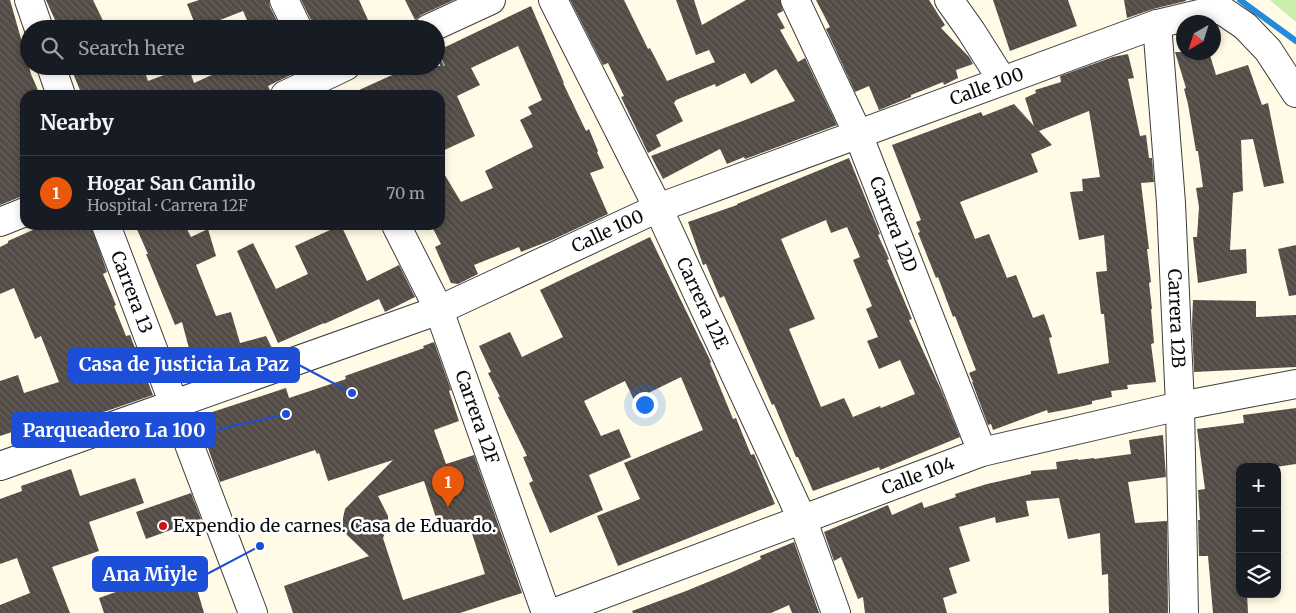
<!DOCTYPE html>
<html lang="en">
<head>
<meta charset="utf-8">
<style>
	:root { --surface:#171b24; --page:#242831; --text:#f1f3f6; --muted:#9ea1a6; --line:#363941; --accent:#ea580c }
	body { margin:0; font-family:Merriweather,serif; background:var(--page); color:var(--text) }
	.controls { position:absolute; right:15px; bottom:15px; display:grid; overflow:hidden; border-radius:10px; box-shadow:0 2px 8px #0003 }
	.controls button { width:45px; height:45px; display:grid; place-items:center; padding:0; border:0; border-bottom:1px solid var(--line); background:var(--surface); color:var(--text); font:25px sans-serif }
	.compass { position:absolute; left:1176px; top:15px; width:45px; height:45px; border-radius:50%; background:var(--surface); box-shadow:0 2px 8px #0003; rotate:219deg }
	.you { position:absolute; left:644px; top:404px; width:18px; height:18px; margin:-12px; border:4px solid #fff; border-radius:50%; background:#1a73e8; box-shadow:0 0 0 8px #1a73e833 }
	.badge { display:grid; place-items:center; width:32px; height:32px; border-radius:50%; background:var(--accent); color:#fff; font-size:16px; font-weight:700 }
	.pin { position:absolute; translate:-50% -41px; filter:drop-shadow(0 1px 2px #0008) }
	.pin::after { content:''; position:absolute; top:26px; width:18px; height:15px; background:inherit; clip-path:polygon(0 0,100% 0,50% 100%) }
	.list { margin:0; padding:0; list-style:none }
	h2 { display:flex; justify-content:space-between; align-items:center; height:65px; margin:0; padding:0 20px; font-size:21px }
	h2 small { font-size:16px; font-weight:400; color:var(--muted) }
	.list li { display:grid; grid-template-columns:32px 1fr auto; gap:15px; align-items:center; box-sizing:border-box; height:75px; padding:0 20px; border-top:1px solid var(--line) }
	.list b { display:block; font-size:19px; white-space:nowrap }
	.list p { margin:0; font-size:16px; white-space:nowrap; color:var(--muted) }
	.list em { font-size:16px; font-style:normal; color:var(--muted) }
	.icon { flex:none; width:28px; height:28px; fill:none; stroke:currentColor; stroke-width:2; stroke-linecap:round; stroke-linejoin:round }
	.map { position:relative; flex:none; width:1296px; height:613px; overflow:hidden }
	.search { position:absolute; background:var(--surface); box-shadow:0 2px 8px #0003; left:20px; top:20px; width:425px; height:55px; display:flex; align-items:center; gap:12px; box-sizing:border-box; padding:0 18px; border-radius:28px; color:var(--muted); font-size:19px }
	.panel { position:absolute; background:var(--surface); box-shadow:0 2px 8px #0003; left:20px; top:90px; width:425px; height:140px; border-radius:15px }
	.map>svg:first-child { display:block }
	.park { fill:#cbedac }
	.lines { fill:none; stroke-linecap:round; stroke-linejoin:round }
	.stream { stroke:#248adb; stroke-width:6 }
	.building { fill:url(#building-back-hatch); fill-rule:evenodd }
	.minor-casing { stroke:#3d3d3d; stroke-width:30 }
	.minor { stroke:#fff; stroke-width:28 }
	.poi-dot { fill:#c71515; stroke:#fff; stroke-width:2 }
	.labels { text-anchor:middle; stroke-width:5; stroke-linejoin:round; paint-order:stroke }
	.street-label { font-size:18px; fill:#0a0a0a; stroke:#fff }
	.poi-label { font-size:18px; fill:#0a0a0a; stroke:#fff; text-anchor:start }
	.leader { fill:none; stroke:#1d4ed8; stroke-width:2 }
	.callout-dot { fill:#1d4ed8; stroke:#fff; stroke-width:2 }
	.callout { fill:#1d4ed8; stroke:#1d4ed8; stroke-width:2 }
	.callout-label { font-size:19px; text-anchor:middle; font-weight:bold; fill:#fff }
</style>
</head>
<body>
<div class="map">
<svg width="1296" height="613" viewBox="0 0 1296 613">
	<defs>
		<pattern id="building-back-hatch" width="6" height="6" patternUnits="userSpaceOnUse" patternTransform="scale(1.25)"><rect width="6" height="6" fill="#534b45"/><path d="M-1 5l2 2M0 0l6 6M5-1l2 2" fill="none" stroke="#67605c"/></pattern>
	</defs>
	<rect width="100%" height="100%" fill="#fffbe6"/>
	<polygon class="park" points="1270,0 1296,0 1296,22"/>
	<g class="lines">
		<polyline class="stream" points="1240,0 1296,41"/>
	</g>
	<g class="building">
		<polygon points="0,0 10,0 31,74 40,95 25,95 25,195 0,205"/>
		<polygon points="46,0 93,0 107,29 59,29"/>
		<polygon points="199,0 269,0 270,7 281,29 251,29 243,11 197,29 187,4"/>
		<polygon points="301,0 359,0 372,29 313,29 312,22"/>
		<polygon points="405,0 454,0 421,15 415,20"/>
		<polygon points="570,0 624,0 648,49 650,48 667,81 715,62 709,50 696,55 676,0 694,0 702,25 746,0 780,0 783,11 777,14 785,28 780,30 798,62 805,58 837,125 745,159 744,157 727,164 720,149 663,179 651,156 795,101 776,69 751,84 745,73 716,87 715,84 676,100 674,103 683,121 656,135 661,146 648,153 621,97 624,96 608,63 603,65"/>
		<polygon points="816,0 929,0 945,25 941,28 969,57 973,64 956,70 958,78 944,85 943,82 911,95 911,97 879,110 869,86 855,92 826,29 830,27"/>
		<polygon points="993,0 1068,0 1077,26 1010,51"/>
		<polygon points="1124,0 1186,0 1186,1 1153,9 1127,18"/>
		<polygon points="531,6 564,83 563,83 586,131 589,129 598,151 597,152 604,168 590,173 608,214 554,239 521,252 519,247 474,265 478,274 458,284 451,283 435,247 441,244 431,225 440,225 440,167 461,202 493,188 485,171 533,147 520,120 532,114 528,107 542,100 518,46 471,68 480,85 457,96 475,136 440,152 440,95 348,95 412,66 440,66 440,58 444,66 445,66 437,51"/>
		<polygon points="1175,52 1209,52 1216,75 1248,65 1262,105 1268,103 1284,183 1264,187 1253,139 1241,140 1243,191 1233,193 1230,250 1246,249 1247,273 1198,283 1193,237 1197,237 1199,207 1196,188 1203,187 1198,151 1196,151 1188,104 1184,89 1186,88"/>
		<path d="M1128,54L1134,78L1128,79L1140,136L1146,135L1149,158H1152L1154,182L1141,183L1149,249H1147L1151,282L1149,283L1152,309H1151L1154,343L1151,344L1156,382L1127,385L1128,389L1111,391L1112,397L1092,401V404L1070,409L1048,413L1047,410L993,430L991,424L988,425L972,382H973L969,373L976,370L955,316L953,317L938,277L936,278L918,233L920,232L916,222L921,220L892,145L981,112L983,116L1014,104L1034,126L1025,98L1036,93L1035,90L1061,82L1060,76L1113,57ZM1089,111L1100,177L1082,179L1083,191L1070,192L1079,240L1104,235L1107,271L1096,272L1101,314H1104L1109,363L1058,374L1049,338L1052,337L1044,314L1033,318L1016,275L1007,278L989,234L975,239L960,202L1038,172L1031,154L1052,145L1039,131Z"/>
		<polygon points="70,66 135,66 139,74 145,72 148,81 188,66 194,83 232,66 309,66 268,86 270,90 259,95 82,95"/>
		<path d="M849,158L880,234L878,235L889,259L887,260L912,319L909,320L942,392L960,437L880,470L879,467L813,491L798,457H796L774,404L772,405L724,296L720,298L706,264L703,265L688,222L737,205V204ZM826,220L831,233L847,227L860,257L853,260L872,306L866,309L878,337L867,341L879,369L900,360L915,394L881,408L880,406L853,417L844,398L821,407L789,329L815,319L781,239Z"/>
		<polygon points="44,225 91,225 107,272 103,274 116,305 114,306 126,336 130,335 153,395 72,423 70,419 44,428 42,422 0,436 0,381 18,375 24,393 59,382 41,336 35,339 14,288 0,294 0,247 8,243 8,241"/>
		<polygon points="135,225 185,225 191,237 208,229 216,256 196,265 216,316 231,312 240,343 266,336 274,352 195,379 189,357 191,356 182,322 175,325 146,254 148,254"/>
		<polygon points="341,225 367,281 399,265 415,297 385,312 379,299 324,324 324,323 278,343 237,251 253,243 276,289 308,274 295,246"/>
		<polygon points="650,237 711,362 710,363 733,419 736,418 751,455 754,454 775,504 618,566 597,516 640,499 624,463 703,430 681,377 634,400 625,381 584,401 601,436 619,429 631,457 589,475 603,510 550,533 529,483 533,481 523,457 527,456 498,397 500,397 488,373 491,372 479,346 510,332 522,357 563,337 540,290"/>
		<polygon points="1296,245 1296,295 1289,296 1278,249"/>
		<polygon points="1193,300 1256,301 1256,317 1296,315 1296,367 1194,372 1192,324"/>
		<path d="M434,342L451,390L449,391L459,421L434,430L446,464L474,455L522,593L460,613H293L284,586L369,556L347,535L343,527V518L345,509L393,460L328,481L319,453L317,454L315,450L220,482L197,417L286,388L289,398L346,379L345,376L424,348L423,346ZM424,481L440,530L468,521L485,574L403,600L383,538L388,525V516L378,496Z"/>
		<polygon points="1296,408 1296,464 1276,467 1240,467 1240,594 1247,594 1248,613 1213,613 1208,556 1199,556 1198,520 1200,520 1198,490 1205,489 1197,429 1244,423 1243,415"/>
		<polygon points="1163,435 1166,477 1128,482 1135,523 1167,521 1168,613 1109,613 1108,574 1102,575 1100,533 1068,539 1059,498 1026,501 1029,516 996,523 995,517 959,527 970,561 949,568 957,593 943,598 947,613 865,613 863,597 858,599 841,557 834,561 824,532 888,505 892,515 922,502 924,508 956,497 955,494 987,484 1031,474 1031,471 1057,469 1056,462 1078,459 1078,460 1094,458 1094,459 1131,454 1129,440"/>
		<polygon points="71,469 80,496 135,478 144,503 89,522 99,551 52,567 70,613 0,613 0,605 30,593 17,558 0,564 0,499 22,491 21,486"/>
		<polygon points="191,493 201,519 146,539 136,512"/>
		<polygon points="794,542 819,613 792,613 789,605 771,613 633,613 632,611 686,591 730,573 761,559 760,556"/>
		<polygon points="177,570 180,576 192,572 204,613 104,613 99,598"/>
	</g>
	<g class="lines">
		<defs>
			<g id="minor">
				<polyline points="29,0 39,29"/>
				<polyline points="284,0 298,29"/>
				<path id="s1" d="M553,0L658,208L803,521L836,613"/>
				<path id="s2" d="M795,0L858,134L982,452"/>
				<polyline points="949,0 971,31 1002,80"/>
				<polyline points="1220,9 1245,26 1268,50 1296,93"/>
				<path id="s3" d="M1157,24L1171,203L1180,406L1184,613"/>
				<polyline points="428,29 491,0"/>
				<polyline points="51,66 61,95"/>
				<polyline points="285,95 346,66"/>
				<polyline points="0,222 25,212"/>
				<path id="s4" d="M106,225L253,613"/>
				<path id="s5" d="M396,225L439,310L546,613"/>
				<path id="s6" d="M0,466L439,310L658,208L1157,24L1220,9"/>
				<path id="s7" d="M553,613L982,452L1180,406L1296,384"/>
			</g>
		</defs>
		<use href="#minor" class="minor-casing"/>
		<use href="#minor" class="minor"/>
	</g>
	<circle class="poi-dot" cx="163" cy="526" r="5"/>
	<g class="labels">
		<g class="street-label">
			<text dy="6" stroke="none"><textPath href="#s6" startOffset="1058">Calle 100</textPath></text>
			<text dy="6" stroke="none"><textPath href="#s2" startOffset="245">Carrera 12D</textPath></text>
			<text dy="6" stroke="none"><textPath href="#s6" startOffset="652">Calle 100</textPath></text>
			<text dy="6" stroke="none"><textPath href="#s4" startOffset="72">Carrera 13</textPath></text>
			<text dy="6" stroke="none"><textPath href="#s1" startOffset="338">Carrera 12E</textPath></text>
			<text dy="6" stroke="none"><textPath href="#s3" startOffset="295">Carrera 12B</textPath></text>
			<text dy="6" stroke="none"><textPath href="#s5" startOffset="209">Carrera 12F</textPath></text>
			<text dy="6" stroke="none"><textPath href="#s7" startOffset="390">Calle 104</textPath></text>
		</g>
		<g class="poi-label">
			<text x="173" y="532">Expendio de carnes. Casa de Eduardo.</text>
		</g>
	</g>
	<path class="leader" d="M352 393L299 365M286 414L215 430M260 546L207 574"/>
	<g class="callout-dot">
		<circle cx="352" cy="393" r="5"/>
		<circle cx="286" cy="414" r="5"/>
		<circle cx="260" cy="546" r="5"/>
	</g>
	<g class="callout">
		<rect x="69" y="348" width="230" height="34" rx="5"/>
		<rect x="12" y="413" width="203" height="34" rx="5"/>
		<rect x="93" y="557" width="114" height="34" rx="5"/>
	</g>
	<g class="callout-label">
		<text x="184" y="371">Casa de Justicia La Paz</text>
		<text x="114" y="437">Parqueadero La 100</text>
		<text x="150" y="581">Ana Miyle</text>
	</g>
</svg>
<div class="controls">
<button>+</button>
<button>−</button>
<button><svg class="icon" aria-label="layers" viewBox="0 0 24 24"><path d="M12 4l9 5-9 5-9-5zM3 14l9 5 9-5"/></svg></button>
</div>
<svg class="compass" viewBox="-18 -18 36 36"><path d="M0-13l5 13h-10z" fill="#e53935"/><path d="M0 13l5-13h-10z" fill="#9ea1a6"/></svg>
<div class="you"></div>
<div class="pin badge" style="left:448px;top:507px">1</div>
<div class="search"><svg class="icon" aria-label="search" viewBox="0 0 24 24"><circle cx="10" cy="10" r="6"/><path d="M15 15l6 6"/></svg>Search here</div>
<section class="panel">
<h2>Nearby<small></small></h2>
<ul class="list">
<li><span class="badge">1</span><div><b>Hogar San Camilo</b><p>Hospital · Carrera 12F</p></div><em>70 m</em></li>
</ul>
</section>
</div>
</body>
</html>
